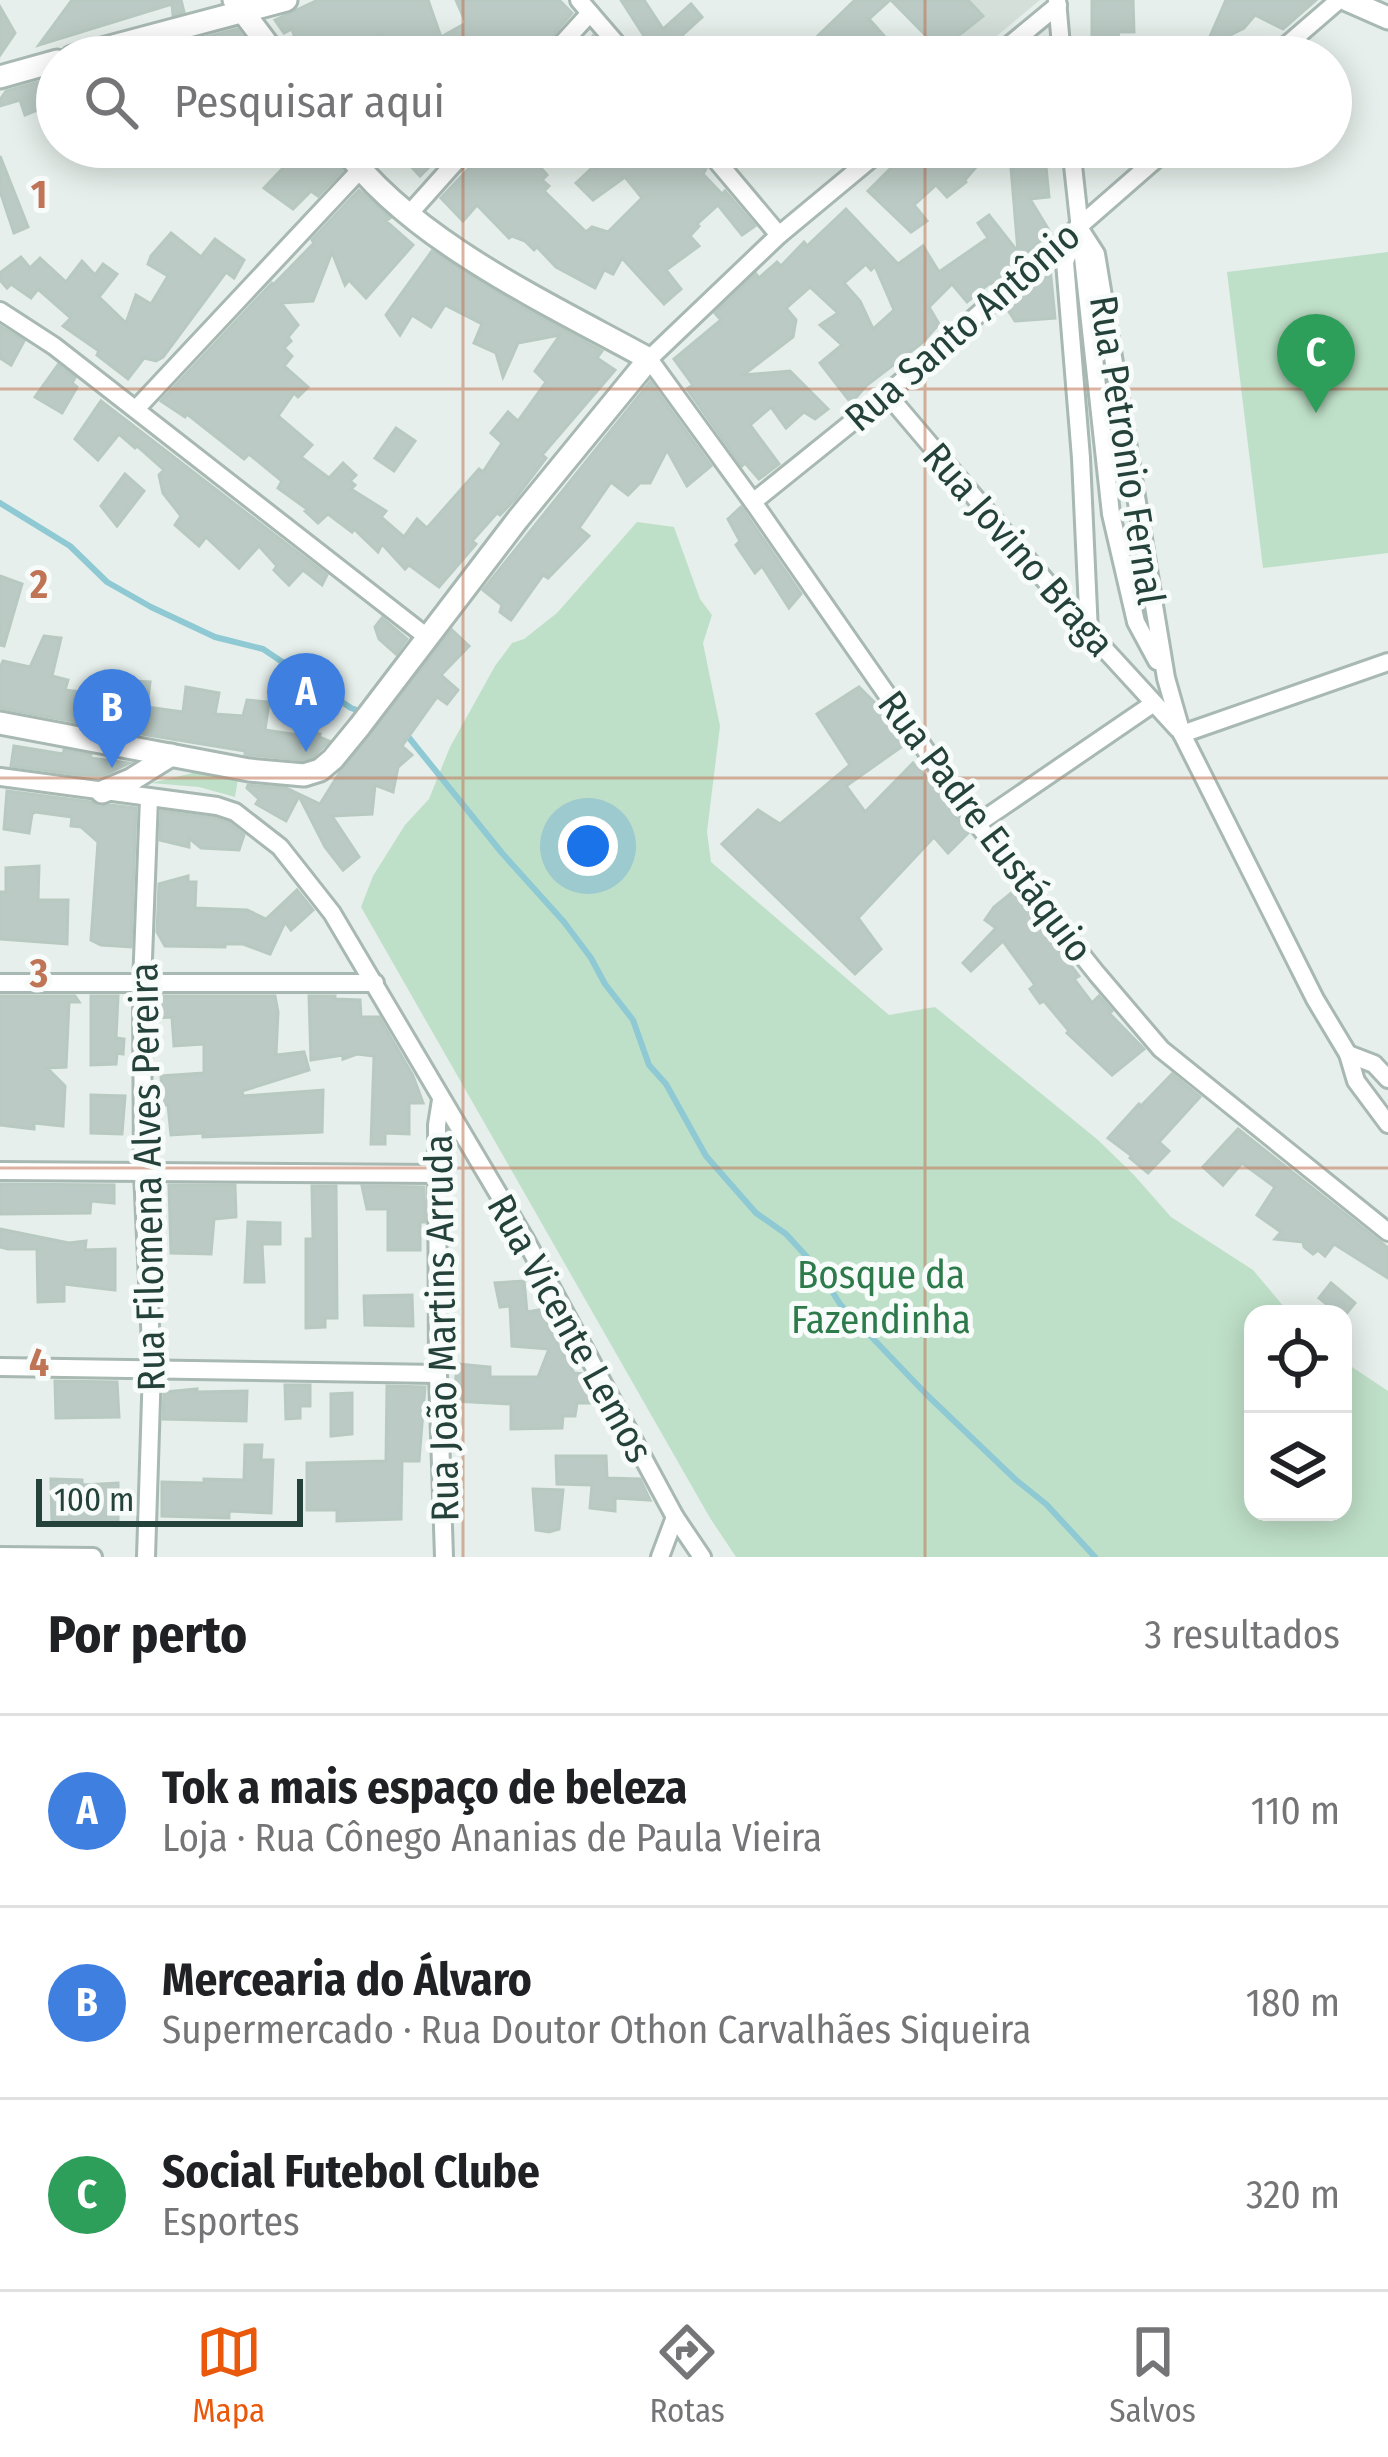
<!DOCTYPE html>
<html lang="pt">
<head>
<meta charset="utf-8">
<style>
	:root { --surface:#fff; --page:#f6f6f6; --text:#202124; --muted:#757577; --line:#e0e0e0; --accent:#ea580c }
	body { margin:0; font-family:"Fira Sans Condensed",sans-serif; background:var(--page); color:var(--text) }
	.controls { position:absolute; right:36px; bottom:36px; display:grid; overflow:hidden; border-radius:24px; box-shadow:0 6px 30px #0003 }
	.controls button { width:108px; height:108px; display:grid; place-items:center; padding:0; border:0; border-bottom:3px solid var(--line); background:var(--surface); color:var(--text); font:60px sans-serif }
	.scale { position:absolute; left:36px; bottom:30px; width:267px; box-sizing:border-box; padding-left:12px; border:6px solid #24423a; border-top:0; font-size:33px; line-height:42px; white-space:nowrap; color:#24423a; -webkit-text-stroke:9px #f7fbf9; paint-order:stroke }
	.you { position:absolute; left:588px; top:846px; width:42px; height:42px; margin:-30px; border:9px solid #fff; border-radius:50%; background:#1a73e8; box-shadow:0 0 0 18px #1a73e833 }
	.badge { display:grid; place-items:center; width:78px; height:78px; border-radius:50%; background:var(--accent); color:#fff; font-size:39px; font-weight:700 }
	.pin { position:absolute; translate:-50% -99px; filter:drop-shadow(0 3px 6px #0008) }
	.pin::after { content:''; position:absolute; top:63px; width:42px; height:36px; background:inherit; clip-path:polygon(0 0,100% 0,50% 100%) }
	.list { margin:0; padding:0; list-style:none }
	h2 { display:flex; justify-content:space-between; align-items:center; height:156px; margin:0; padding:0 48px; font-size:51px }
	h2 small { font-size:39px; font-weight:400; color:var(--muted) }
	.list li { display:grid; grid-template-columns:78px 1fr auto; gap:36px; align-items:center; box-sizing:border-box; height:192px; padding:0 48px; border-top:3px solid var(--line) }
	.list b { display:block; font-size:45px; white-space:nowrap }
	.list p { margin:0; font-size:39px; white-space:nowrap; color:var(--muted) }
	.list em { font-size:39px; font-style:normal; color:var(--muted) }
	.icon { flex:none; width:66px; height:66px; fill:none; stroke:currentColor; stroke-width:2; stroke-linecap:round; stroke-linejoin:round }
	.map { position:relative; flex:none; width:1388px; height:1557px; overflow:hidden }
	.search { position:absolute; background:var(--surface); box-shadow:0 6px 30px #0003; left:36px; right:36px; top:36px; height:132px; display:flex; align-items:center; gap:30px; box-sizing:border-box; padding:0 42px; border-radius:66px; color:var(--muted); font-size:45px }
	.sheet { height:732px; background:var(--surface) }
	nav { display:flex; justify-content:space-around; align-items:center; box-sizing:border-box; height:168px; border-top:3px solid var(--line); background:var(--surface); font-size:33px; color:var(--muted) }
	nav a { display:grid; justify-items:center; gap:6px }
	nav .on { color:var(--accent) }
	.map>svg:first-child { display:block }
	.built { fill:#d4dfda }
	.green { fill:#bfe0c8 }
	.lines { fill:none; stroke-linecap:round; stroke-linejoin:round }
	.stream { stroke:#8ec9d4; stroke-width:6 }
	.building { fill:#bbcac4; stroke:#b8c9c2; stroke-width:3; fill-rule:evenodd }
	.minor-casing { stroke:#a8b8b2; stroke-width:22 }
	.tertiary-casing { stroke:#a8b8b2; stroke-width:27 }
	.minor { stroke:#fff; stroke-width:16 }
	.tertiary { stroke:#fff; stroke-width:21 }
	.grid { fill:none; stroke:#c07456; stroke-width:3; stroke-opacity:0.55 }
	.labels { text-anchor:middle; stroke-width:10; stroke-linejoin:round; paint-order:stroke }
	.street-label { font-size:39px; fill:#24423a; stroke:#f7fbf9 }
	.park-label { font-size:39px; fill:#2d7a4b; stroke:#f7fbf9 }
	.grid-label { font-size:39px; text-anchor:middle; font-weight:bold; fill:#c07456; stroke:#f7fbf9; stroke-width:10; stroke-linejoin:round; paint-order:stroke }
</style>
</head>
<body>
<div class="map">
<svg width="1388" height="1557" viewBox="0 0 1388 1557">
	<rect width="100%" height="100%" fill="#e6efeb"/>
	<polygon class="built" points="932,0 1040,0 974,55 961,33"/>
	<g class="green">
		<polygon points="1388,252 1388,553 1263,568 1227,272"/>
		<polygon points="637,522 674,527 700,599 712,615 703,643 720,726 707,832 711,862 889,1015 935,1007 1098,1140 1134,1175 1171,1217 1253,1270 1290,1314 1253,1314 1253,1512 1343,1512 1343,1361 1388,1391 1388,1557 736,1557 710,1518 361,907 373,876 405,825 429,799 450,747 495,666 512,643 524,639 557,613"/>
		<polygon points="201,771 238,779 235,797 199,787 151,783"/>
	</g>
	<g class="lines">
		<g class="stream">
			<polyline points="0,503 70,546 107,582 151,607 215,637 263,649 351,708 362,712"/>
			<polyline points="406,734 502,853 564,922 591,958 605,984 633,1020 649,1065 666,1084 706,1156 756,1213 786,1234 818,1269 840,1304 927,1395 1016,1480 1046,1504 1095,1557"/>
		</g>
	</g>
	<g class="building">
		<polygon points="72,0 181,0 184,12 173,15 172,4 39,45"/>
		<polygon points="318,0 428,0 441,37 466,23 456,0 559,0 572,13 549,40 544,35 526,57 396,57 381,34 346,57 301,57 292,29 284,33 275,20"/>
		<polygon points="621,0 644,0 663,29 691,4 702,17 665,51 659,46 653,50"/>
		<polygon points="855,0 890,0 869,19 903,57 796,57"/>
		<polygon points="891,0 968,0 983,16 958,36 960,39 943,53"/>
		<polygon points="1092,0 1133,0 1134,32 1118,32 1121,52 1092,52"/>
		<polygon points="1226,0 1316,0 1283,29 1255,15 1244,28 1205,48"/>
		<polygon points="0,7 15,33 0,55"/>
		<polygon points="237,29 258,57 130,57"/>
		<polygon points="593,36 611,57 574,57"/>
		<polygon points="57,77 57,89 52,91 47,106 25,115 20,100 0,106 0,100 6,91"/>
		<polygon points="303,147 328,147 331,156 343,170 318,196 311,191 293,209 264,188"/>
		<polygon points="393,147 449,147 420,176"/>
		<polygon points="489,147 523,147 547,175 542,180 549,186 544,191 586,232 592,227 608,232 642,198 625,177 593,200 576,183 594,166 596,169 619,147 688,147 706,169 703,174 722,194 725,191 755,226 742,235 718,205 697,224 699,226 690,236 699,246 666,270 681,289 664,304 622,258 613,274 604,270 595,288 556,267 537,247 534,250 525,241 512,236 509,238 477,205 463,221 441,198"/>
		<polygon points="806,147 846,147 822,164"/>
		<polygon points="912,147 993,147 965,180 966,182 947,197 936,185 914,205 927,221 911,232 868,191"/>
		<path d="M1015,147H1044L1049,197L1030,199L1050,232L992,285L991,282L967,302L952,284L929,307L939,324L922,343L867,385L851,403L820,363L842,345L820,325L838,313L810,287L786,308L796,320L793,337L743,375L790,371L828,409L815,419L804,412L786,428L771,407L750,425L779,464L759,479L745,463L742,466L687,389L693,385L674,359L721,320L715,313L756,274L759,278L777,262L781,266L804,242L807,246L846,209L898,264L923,246L939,272L988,238L978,223L989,215L1018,252L1011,168L1013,171ZM866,264L871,270L875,266L894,310L873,329L860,301L844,283Z"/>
		<polygon points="0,156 28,227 14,233 0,191"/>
		<polygon points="359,190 390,218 386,221 413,245 366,298 349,280 345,285 332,252 313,301 281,303 298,325 288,337 291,341 284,348 292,356 284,366 308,387 298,397 294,393 278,416 312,445 301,457 329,478 343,463 356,475 350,481 355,485 351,489 386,511 381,517 404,537 417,519 427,528 479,469 483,472 502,443 491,433 508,412 518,421 546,382 535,371 560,335 518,343 503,377 496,353 474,343 482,324 445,305 431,327 412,315 400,335 386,315 432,251 518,305 602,351 597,358 615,370 542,455 546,458 515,499 500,515 497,513 472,541 476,544 439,587 409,565 405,569 382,544 378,552 354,529 352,532 328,514 318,523 305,511 307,509 278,488 282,481 249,454 244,459 187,414 185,417 161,401 272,283 274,284 314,243 312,240"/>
		<polygon points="171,233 201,257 215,239 244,260 234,278 226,272 163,357 156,361 144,358 128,379 97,355 99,351 63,326 71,318 38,289 31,298 11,284 7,288 0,280 0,273 21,257 30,268 40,258 66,282 82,261 95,275 103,264 117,274 99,297 126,323 136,295 151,304 168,276 148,264 151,256"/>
		<polygon points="1050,268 1055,318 1015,321 1006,307"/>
		<polygon points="0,326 24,341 11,365 0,358"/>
		<polygon points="58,365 75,378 72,383 77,387 62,413 35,397"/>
		<polygon points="650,382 711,466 687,486 667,450 650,483 640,483 628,495 611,482 579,528 589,536 548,578 543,575 511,620 500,612 502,605 483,590"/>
		<polygon points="101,401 327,575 322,585 303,570 289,585 274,570 277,566 259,546 239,568 206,537 199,546 175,525 181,516 163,493 159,475 164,470 137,446 135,448 119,434 98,460 75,439"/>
		<polygon points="396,428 415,441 394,471 375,458"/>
		<polygon points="125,474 144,491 117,526 101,506"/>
		<polygon points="741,507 801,594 789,608 762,566 755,573 736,545 740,541 728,519"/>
		<polygon points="0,576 22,584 4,646 0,645"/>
		<polygon points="382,618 407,639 396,654 379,639 375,627"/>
		<polygon points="452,630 469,646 441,675 458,690 447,704 437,697 402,746 412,755 398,767 393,792 375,785 372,814 332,816 359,857 343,870 325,847 299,796 286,821 256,804 259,799 247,788 248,785 286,788 320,804 340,772"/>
		<polygon points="44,636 61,638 52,676 68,680 65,690 113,696 115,686 131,689 134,681 150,682 147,707 183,712 186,687 219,693 215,714 243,716 247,700 269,702 265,730 305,736 306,731 320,734 319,737 329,741 313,757 302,760 251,755 245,754 245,751 123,731 123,727 98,723 98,726 0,708 0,668 3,661 30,667"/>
		<polygon points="859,687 880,708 904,745 846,786 865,812 913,763 934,785 968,833 948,853 934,837 858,918 881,949 855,974 722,844 758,810 780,824 850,765 817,714"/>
		<polygon points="14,746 63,754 64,750 91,755 90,758 129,763 104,775 80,775 11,766"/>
		<polygon points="7,791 91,802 99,807 111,805 136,808 131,947 101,945 91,940 98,842 81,827 71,826 72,817 35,812 32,814 29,833 4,829"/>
		<polygon points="161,811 214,818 229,823 244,835 239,850 201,848 189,838 189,847 160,840"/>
		<polygon points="39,866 38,900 68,900 67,944 0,939 0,892 6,892 6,868"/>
		<polygon points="188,876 188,882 196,882 195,908 247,910 266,919 297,890 313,910 291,930 285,922 270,954 243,944 225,944 225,947 165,946 157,932 159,884"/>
		<polygon points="1014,891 1079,976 1074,979 1092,1003 1099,996 1112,1011 1109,1013 1144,1049 1112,1075 1067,1033 1069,1031 1044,1001 1040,1003 1030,989 1035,985 1003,941 971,971 963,963 996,928 985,920 994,907"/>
		<polygon points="0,996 75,996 79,1002 69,1002 66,1067 47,1068 65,1086 63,1126 34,1123 34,1129 0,1125"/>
		<polygon points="91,996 118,996 116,1038 124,1039 123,1054 117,1053 116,1064 91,1065"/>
		<polygon points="155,996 275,996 278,1012 276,1055 304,1052 309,1070 242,1091 243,1096 323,1090 322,1132 203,1137 203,1133 171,1135 168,1105 163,1105 161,1076 204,1073 204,1044 174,1046 172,1017 155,1018"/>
		<polygon points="309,996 335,996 335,999 360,1000 361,1017 379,1017 413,1076 423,1103 409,1103 409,1134 385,1133 385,1144 371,1144 374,1056 357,1054 343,1059 343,1055 311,1060"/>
		<polygon points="1172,1074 1200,1097 1159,1142 1169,1151 1148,1173 1130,1158 1132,1156 1108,1138 1139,1104 1141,1106"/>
		<polygon points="91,1095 125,1096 122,1134 91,1133"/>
		<polygon points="1238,1129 1388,1248 1388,1278 1334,1244 1325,1256 1318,1250 1313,1254 1304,1247 1303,1242 1275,1239 1281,1232 1257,1215 1275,1187 1242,1163 1223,1185 1203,1167"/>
		<polygon points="0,1184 114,1185 114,1203 91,1201 90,1213 0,1214"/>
		<polygon points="169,1185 235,1185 236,1217 214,1219 211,1254 171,1253"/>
		<polygon points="312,1186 336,1186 337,1318 325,1318 325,1327 306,1328 306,1239 313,1239"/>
		<polygon points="362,1186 424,1187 425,1222 420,1222 420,1250 388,1250 388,1209 367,1209"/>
		<polygon points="248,1222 280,1223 280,1244 262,1244 264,1282 245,1282"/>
		<polygon points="0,1229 69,1243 86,1241 85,1250 115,1249 115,1290 64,1284 64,1301 38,1302 37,1249 8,1249 0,1247"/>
		<polygon points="524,1281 527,1312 539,1310 574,1373 583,1374 593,1403 577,1403 575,1416 563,1416 562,1428 511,1429 511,1404 454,1401 457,1364 490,1367 490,1377 538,1377 549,1349 512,1346 510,1306 500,1307 495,1283"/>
		<polygon points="1331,1283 1355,1303 1346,1314 1339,1314 1319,1298"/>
		<polygon points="412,1295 413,1326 365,1325 364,1296"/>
		<polygon points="55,1381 117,1382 119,1417 56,1418"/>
		<polygon points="285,1385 310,1385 310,1406 300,1406 300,1418 286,1419"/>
		<polygon points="387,1386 425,1387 419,1461 402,1461 401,1519 337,1521 337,1510 307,1510 307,1463 386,1461"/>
		<polygon points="197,1389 197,1392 247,1391 246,1421 163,1419 164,1392"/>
		<polygon points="352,1393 352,1434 331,1436 331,1394"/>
		<polygon points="245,1445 262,1445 261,1460 273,1460 271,1513 229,1511 229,1518 162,1516 162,1482 204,1483 204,1479 244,1480"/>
		<polygon points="556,1456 606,1456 607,1478 640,1479 650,1500 615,1498 615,1511 590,1508 592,1485 557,1484"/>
		<polygon points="51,1479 82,1480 82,1485 118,1483 118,1523 52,1523"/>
		<polygon points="533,1489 563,1490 559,1529 549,1532 536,1530"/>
	</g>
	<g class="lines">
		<defs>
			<g id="minor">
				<polyline points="579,0 628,57"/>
				<polyline points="1057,0 1062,57"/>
				<polyline points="550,57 590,13"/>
				<polyline points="995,57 1058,5"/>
				<polyline points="1273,57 1339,0"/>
				<polyline points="705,147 779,235"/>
				<polyline points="885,147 779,235 649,359 753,502 977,824 1097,974 1161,1049 1388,1232"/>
				<polyline points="1071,147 1111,514 1136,622 1157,661"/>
				<polyline points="410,213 469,147"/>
				<polyline points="1078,226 1096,254 1166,678 1182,734 1315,999 1348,1054 1356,1081 1388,1124"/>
				<polyline points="1078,227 1065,262 1081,458 1089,632"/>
				<polyline points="0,311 54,346 427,637"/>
				<polyline points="887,394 1089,632 1178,729"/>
				<polyline points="136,409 360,170"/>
				<polyline points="753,502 887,394 1170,147"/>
				<polyline points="1182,734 1388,662"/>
				<polyline points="0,777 217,806 235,812 280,847 332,913 525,1239 675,1517 702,1557"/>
				<polyline points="977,824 1154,703"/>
				<polyline points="0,983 375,983"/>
				<polyline points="1348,1054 1374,1064 1388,1079"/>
				<polyline points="441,1100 437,1125 438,1374 444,1557"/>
				<polyline points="0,1171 438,1174"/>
				<polyline points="0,1367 438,1374"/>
				<polyline points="0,1556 93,1557"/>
				<polyline points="146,1557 152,1368 143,1172 142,985 149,798"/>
				<polyline points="660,1557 675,1517"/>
			</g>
			<g id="tertiary">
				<polyline points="234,0 277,57"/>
				<polyline points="1347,0 1388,18"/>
				<polyline points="72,57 286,0"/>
				<polyline points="0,77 57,61"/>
				<path d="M0,723L249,770L304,775L320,770L333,759L360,726L518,519L649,359C549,304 410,240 343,147"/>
				<polyline points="102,792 131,780 171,755"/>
			</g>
		</defs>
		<use href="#minor" class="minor-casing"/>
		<use href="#tertiary" class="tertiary-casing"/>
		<use href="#minor" class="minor"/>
		<use href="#tertiary" class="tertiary"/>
	</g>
	<path class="grid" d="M463,0V57M925,0V57M463,147V1557M925,147V1557M0,389H1388M0,778H1388M0,1168H1388"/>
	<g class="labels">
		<g class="street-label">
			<text transform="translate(962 326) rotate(-41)" y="14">Rua Santo Antônio</text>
			<text transform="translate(1128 450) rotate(81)" y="14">Rua Petronio Fernal</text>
			<text transform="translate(1019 549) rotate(49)" y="14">Rua Jovino Braga</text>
			<text transform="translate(986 826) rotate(53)" y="14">Rua Padre Eustáquio</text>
			<text transform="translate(147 1177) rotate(-91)" y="14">Rua Filomena Alves Pereira</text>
			<text transform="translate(441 1328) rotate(-91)" y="14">Rua João Martins Arruda</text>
			<text transform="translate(571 1328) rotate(61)" y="14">Rua Vicente Lemos</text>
		</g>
		<g class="park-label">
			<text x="881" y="1288">Bosque da<tspan x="881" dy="45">Fazendinha</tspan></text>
		</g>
	</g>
	<g class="grid-label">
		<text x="39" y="208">1</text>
		<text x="39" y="598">2</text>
		<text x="39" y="987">3</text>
		<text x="39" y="1376">4</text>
	</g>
</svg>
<div class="controls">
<button><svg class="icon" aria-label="locate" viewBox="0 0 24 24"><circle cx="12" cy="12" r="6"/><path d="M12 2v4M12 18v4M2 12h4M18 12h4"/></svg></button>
<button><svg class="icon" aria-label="layers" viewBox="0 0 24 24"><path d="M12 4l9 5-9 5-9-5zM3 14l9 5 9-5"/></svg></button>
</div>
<div class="scale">100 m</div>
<div class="you"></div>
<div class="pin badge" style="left:306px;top:752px;background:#3f7fe0">A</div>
<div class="pin badge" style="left:112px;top:768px;background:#3f7fe0">B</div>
<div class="pin badge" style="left:1316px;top:413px;background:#2e9e5b">C</div>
<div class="search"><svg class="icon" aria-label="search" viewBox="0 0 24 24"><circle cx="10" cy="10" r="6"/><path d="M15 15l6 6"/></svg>Pesquisar aqui</div>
</div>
<section class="sheet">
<h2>Por perto<small>3 resultados</small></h2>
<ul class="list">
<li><span class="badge" style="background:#3f7fe0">A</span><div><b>Tok a mais espaço de beleza</b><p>Loja · Rua Cônego Ananias de Paula Vieira</p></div><em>110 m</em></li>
<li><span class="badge" style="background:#3f7fe0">B</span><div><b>Mercearia do Álvaro</b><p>Supermercado · Rua Doutor Othon Carvalhães Siqueira</p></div><em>180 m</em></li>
<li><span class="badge" style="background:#2e9e5b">C</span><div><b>Social Futebol Clube</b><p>Esportes</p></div><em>320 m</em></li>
</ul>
</section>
<nav>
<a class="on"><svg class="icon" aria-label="map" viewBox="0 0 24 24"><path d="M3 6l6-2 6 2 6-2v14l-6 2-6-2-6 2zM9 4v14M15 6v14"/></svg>Mapa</a>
<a><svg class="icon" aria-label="directions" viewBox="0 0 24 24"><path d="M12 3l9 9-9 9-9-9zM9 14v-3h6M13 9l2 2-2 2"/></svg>Rotas</a>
<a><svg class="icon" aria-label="saved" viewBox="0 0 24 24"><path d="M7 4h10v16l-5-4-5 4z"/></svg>Salvos</a>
</nav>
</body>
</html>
